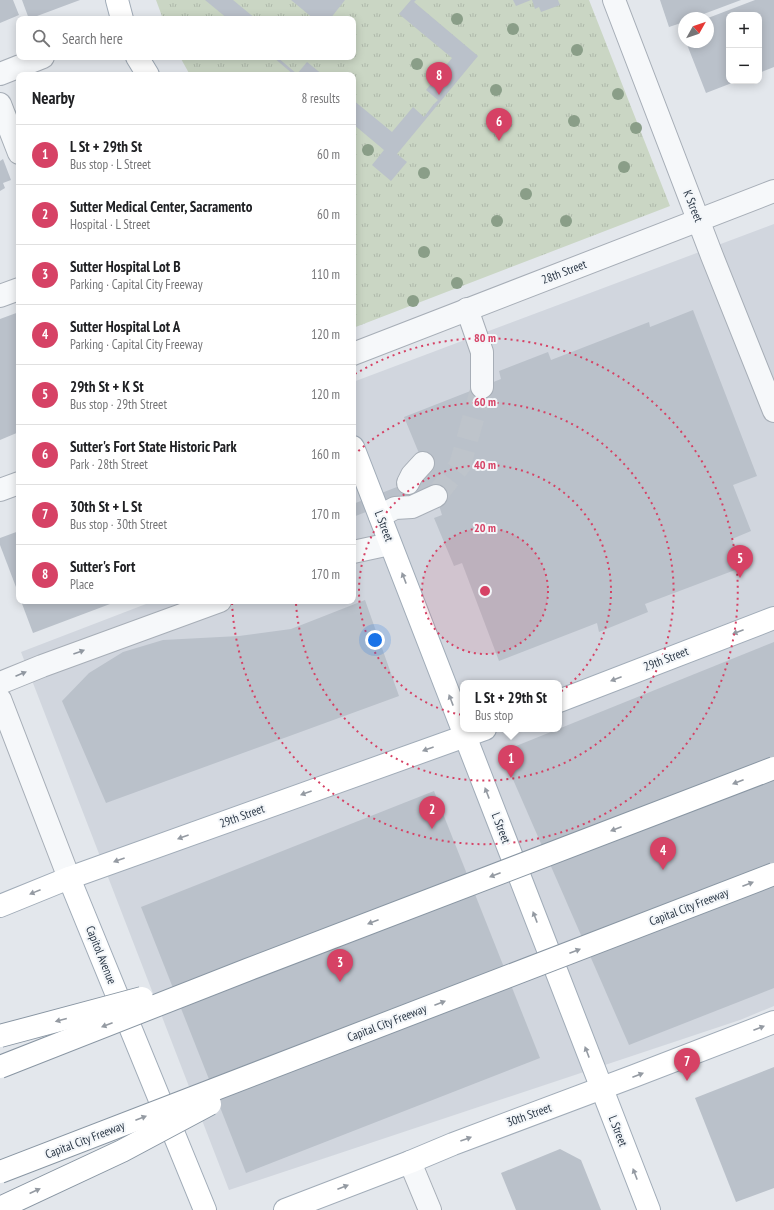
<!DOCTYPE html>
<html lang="en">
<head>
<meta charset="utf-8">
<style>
	:root { --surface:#fff; --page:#f6f6f6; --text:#202124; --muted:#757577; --line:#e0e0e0; --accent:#d64265 }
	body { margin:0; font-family:"PT Sans Narrow",sans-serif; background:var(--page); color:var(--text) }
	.controls { position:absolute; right:12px; top:12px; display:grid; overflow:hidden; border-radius:8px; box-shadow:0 2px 10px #0003 }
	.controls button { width:36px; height:36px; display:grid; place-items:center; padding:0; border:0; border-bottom:1px solid var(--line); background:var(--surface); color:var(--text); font:20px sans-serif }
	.compass { position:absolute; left:678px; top:12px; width:36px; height:36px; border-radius:50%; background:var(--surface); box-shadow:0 2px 10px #0003; rotate:50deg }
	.you { position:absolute; left:375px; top:640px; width:14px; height:14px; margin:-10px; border:3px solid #fff; border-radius:50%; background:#1a73e8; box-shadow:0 0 0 6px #1a73e833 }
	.badge { display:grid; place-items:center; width:26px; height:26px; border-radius:50%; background:var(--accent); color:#fff; font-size:13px; font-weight:700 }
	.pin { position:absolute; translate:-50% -33px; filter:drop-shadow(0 1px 2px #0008) }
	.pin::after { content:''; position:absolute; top:21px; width:14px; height:12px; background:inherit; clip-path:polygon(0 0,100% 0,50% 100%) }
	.popup { position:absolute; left:460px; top:680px; width:102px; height:52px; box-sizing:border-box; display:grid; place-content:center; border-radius:8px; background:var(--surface); filter:drop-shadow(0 1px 3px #0005); font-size:13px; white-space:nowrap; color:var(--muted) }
	.popup b { font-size:15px; color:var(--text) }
	.popup::after { content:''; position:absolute; left:50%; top:100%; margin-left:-8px; border:8px solid transparent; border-top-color:var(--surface) }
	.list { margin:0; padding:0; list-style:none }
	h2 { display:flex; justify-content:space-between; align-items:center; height:52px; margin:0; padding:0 16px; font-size:17px }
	h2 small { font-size:13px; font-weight:400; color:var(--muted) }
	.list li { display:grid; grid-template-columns:26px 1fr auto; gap:12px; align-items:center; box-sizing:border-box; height:60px; padding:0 16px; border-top:1px solid var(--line) }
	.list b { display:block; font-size:15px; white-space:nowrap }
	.list p { margin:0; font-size:13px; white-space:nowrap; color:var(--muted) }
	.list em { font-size:13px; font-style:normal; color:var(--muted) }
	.icon { flex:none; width:22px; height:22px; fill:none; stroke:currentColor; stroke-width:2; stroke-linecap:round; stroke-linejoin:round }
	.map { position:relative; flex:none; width:774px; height:1210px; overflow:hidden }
	.search { position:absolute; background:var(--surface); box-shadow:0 2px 10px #0003; left:16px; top:16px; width:340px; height:44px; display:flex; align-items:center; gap:10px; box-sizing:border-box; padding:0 14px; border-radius:8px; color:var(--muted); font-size:15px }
	.panel { position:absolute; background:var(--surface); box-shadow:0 2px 10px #0003; left:16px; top:72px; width:340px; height:532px; border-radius:8px }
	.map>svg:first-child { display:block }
	.built { fill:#d1d6de; fill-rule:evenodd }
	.park { fill:url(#park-tufts) }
	.building { fill:#bac1ca }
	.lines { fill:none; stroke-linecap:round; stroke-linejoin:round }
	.minor-tunnel { stroke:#bec4cb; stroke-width:22; stroke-dasharray:22 11; stroke-linecap:butt }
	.minor-casing { stroke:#a7aeb7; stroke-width:24 }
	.major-casing { stroke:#a1acb8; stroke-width:24 }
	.minor { stroke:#f6f8fa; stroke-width:22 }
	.major { stroke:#fff; stroke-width:22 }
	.highway-bridge-casing { stroke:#8996a3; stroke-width:24; stroke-linecap:butt }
	.highway-bridge { stroke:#fff; stroke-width:22 }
	.tree { fill:#8a9e88 }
	.oneway { fill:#949aa2 }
	.oneway2 { fill:#9097a0 }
	.ring { fill:none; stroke:#d64265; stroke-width:2; stroke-dasharray:2 4 }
	.labels { text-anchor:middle; stroke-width:4; stroke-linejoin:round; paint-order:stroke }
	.street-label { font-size:12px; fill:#293645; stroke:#f3f6f9 }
	.centre { fill:#d64265; stroke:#f3f6f9; stroke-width:2 }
	.ring-label { font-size:12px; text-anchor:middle; font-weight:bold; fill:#d64265; stroke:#f3f6f9; stroke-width:4; stroke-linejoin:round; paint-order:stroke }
</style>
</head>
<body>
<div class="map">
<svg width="774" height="1210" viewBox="0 0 774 1210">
	<defs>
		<pattern id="park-tufts" width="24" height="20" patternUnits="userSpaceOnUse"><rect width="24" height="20" fill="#cad6c4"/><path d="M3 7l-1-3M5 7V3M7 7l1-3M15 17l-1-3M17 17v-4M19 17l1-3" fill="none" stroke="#aeb8aa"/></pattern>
	</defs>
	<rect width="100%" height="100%" fill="#e3e7ec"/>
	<path class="built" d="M774,224V1006L740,1020L229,1190L21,652L146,604L145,601H353V382ZM463,683H559V729H463Z"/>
	<polygon class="park" points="156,0 589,0 670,206 353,328 353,75 190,75 180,57 353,57 353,19 163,19"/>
	<g class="building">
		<polygon points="0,0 13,0 19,15 0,23"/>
		<polygon points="22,0 80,0 29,19"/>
		<polygon points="205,0 233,0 256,19 228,19"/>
		<polygon points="291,0 345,0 330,19 314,19"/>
		<polygon points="411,0 416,0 414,2 478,56 397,154 407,162 391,181 372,165 384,150 353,124 353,100 392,132 413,107 424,117 433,105 438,100 426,90 452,58 399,14"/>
		<polygon points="513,0 531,0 516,6"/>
		<polygon points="532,0 558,0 560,5 541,12 539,7 535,9"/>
		<polygon points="660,0 741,0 693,18 684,18 684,22 669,27"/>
		<polygon points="755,0 774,0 774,67 759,73 759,15 729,15 729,81 737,81 706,93 686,42 708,42 708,18"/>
		<polygon points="273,57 277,57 297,74 307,62 323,75 294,75"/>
		<polygon points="19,109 19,128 12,112"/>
		<polygon points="3,159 11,180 3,183 5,188 0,191 0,161"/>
		<polygon points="693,310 757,476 733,485 751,531 732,539 743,567 645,604 648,612 599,632 597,623 499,661 462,563 454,566 434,518 442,515 433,486 353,517 353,504 428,475 404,417 501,379 499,371 548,352 551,360 649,322 650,327"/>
		<polygon points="19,312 19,432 0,440 0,319"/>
		<polygon points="19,531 19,595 0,545 0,538"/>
		<polygon points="365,600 399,696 106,803 62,701 89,673 123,652 163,640 239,636 291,629"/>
		<polygon points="21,601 118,601 33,633"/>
		<polygon points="774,642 774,988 629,1045 501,752"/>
		<polygon points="434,791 540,1058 246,1173 141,907"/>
		<polygon points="774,1067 774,1188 736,1202 695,1098"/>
		<polygon points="560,1149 581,1160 601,1210 516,1210 501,1173"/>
	</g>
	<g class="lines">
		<polyline class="minor-tunnel" points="436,496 460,465 482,387"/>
		<defs>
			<g id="minor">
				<polyline points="614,0 712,256 774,411"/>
				<polyline points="0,74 43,57"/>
				<polyline points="0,104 19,153"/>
				<polyline points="0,296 19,289"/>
				<polyline points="467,309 482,352 482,387"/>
				<polyline points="353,354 774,191"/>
				<polyline points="408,483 412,475 423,463"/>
				<polyline points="0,490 19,483"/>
				<polyline points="380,516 395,508 412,507 436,496"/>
				<polyline points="353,552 390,544"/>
				<polyline points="0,683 42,666 220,601"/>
				<polyline points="0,699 69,878"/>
				<polyline points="410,1162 430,1210"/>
			</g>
			<g id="major">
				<polyline points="117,0 122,19"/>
				<polyline points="137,57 148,75"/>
				<polyline points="353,447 649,1210"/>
				<polyline points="559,701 774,618"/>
				<polyline points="69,878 205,1210"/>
				<polyline points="0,906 69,878 485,729"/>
				<polyline points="285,1210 410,1162 453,1144 634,1076 774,1022"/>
			</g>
		</defs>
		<use href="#minor" class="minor-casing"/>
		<use href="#major" class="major-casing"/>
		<use href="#minor" class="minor"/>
		<use href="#major" class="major"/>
		<defs>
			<g id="highway-bridge">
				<polyline points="0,1036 142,998"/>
				<polyline points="0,1067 247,970 774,768"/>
				<polyline points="0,1172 774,874"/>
				<polyline points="0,1208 122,1151 210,1104"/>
			</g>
		</defs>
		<use href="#highway-bridge" class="highway-bridge-casing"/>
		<use href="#highway-bridge" class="highway-bridge"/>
	</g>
	<g class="tree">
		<circle cx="457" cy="19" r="6"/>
		<circle cx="513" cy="29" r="6"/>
		<circle cx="577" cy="50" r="6"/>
		<circle cx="417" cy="64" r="6"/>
		<circle cx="496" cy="90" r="6"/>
		<circle cx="618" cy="94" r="6"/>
		<circle cx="574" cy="121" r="6"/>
		<circle cx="636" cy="128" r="6"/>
		<circle cx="368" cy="150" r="6"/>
		<circle cx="624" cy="167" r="6"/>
		<circle cx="424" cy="173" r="6"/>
		<circle cx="526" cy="194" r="6"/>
		<circle cx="497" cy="221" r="6"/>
		<circle cx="566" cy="221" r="6"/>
		<circle cx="424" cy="252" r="6"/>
		<circle cx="457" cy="283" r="6"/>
		<circle cx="413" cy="301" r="6"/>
	</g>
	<defs><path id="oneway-solid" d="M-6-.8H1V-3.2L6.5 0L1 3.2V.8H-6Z"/></defs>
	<g class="oneway">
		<use href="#oneway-solid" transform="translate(404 578) rotate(-111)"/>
		<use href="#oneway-solid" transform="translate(738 632) rotate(159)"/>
		<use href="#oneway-solid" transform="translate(616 679) rotate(159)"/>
		<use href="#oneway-solid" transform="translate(451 700) rotate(-111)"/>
		<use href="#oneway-solid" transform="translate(428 749) rotate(160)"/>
		<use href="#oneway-solid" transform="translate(738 782) rotate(159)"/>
		<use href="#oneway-solid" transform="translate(306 793) rotate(160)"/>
		<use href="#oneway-solid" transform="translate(487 793) rotate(-111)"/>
		<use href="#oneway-solid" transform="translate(616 829) rotate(159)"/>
		<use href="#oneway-solid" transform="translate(183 837) rotate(160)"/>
		<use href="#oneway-solid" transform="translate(119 860) rotate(160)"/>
		<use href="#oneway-solid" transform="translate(495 875) rotate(159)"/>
		<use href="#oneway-solid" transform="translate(748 884) rotate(-21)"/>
		<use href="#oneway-solid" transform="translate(35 892) rotate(158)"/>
		<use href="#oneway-solid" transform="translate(535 917) rotate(-111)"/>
		<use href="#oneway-solid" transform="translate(373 922) rotate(159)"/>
		<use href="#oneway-solid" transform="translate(575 951) rotate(-21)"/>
		<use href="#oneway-solid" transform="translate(440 1003) rotate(-21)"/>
		<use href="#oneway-solid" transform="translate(61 1020) rotate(165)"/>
		<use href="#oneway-solid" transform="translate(107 1025) rotate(159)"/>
		<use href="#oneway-solid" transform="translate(759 1028) rotate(-21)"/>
		<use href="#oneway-solid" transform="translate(587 1052) rotate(-111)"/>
		<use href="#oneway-solid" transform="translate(638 1075) rotate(-21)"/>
		<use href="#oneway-solid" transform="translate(141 1118) rotate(-21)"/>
		<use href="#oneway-solid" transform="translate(466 1139) rotate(-20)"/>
		<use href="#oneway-solid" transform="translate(635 1174) rotate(-111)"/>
		<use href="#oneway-solid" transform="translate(343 1187) rotate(-21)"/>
		<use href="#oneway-solid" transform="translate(35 1191) rotate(-25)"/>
	</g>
	<g class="oneway2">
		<use href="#oneway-solid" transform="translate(79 652) rotate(-20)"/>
		<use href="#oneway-solid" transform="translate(21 674) rotate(-23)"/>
	</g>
	<circle cx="485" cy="591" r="63" fill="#d64265" fill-opacity=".12"/>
	<g class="ring">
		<circle cx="485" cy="591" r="63"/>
		<circle cx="485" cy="591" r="126"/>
		<path d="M354 455A189 189 0 1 1 296 603"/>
		<path d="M355 374A253 253 0 1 1 232 602"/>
	</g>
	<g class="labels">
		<g class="street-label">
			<text transform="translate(693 206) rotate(68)" y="4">K Street</text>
			<text transform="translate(564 272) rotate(-21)" y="4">28th Street</text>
			<text transform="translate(384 526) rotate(69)" y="4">L Street</text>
			<text transform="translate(666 659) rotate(-21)" y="4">29th Street</text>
			<text transform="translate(242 816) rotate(-20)" y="4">29th Street</text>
			<text transform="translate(501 828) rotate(69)" y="4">L Street</text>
			<text transform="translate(689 907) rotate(-21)" y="4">Capital City Freeway</text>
			<text transform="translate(101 955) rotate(68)" y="4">Capitol Avenue</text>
			<text transform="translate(387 1023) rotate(-21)" y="4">Capital City Freeway</text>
			<text transform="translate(529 1115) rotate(-20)" y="4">30th Street</text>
			<text transform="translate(618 1131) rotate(69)" y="4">L Street</text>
			<text transform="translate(85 1140) rotate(-21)" y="4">Capital City Freeway</text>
		</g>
	</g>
	<circle cx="485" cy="591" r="6" class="centre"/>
	<g class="ring-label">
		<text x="485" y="342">80 m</text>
		<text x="485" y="406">60 m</text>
		<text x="485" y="469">40 m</text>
		<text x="485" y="532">20 m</text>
	</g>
</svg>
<div class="controls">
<button>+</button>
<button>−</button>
</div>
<svg class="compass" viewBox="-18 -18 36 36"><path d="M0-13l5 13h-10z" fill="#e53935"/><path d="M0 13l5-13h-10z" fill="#757577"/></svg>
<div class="you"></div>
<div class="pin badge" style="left:511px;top:778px">1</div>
<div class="popup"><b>L St + 29th St</b>Bus stop</div>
<div class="pin badge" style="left:432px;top:829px">2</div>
<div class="pin badge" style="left:340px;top:982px">3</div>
<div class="pin badge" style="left:663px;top:870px">4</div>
<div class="pin badge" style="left:740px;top:578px">5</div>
<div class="pin badge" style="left:499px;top:141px">6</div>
<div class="pin badge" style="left:687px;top:1081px">7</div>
<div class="pin badge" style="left:439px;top:95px">8</div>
<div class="search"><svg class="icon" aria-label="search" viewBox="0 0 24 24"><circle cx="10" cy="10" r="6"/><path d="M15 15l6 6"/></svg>Search here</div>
<section class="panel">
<h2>Nearby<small>8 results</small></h2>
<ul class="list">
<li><span class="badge">1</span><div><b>L St + 29th St</b><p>Bus stop · L Street</p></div><em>60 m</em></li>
<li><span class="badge">2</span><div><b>Sutter Medical Center, Sacramento</b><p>Hospital · L Street</p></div><em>60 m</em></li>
<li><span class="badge">3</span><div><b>Sutter Hospital Lot B</b><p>Parking · Capital City Freeway</p></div><em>110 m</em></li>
<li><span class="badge">4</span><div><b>Sutter Hospital Lot A</b><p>Parking · Capital City Freeway</p></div><em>120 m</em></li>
<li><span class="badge">5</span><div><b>29th St + K St</b><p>Bus stop · 29th Street</p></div><em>120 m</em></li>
<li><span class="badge">6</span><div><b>Sutter's Fort State Historic Park</b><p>Park · 28th Street</p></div><em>160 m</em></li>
<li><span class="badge">7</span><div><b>30th St + L St</b><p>Bus stop · 30th Street</p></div><em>170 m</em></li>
<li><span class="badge">8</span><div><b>Sutter's Fort</b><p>Place</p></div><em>170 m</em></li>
</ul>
</section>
</div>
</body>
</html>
